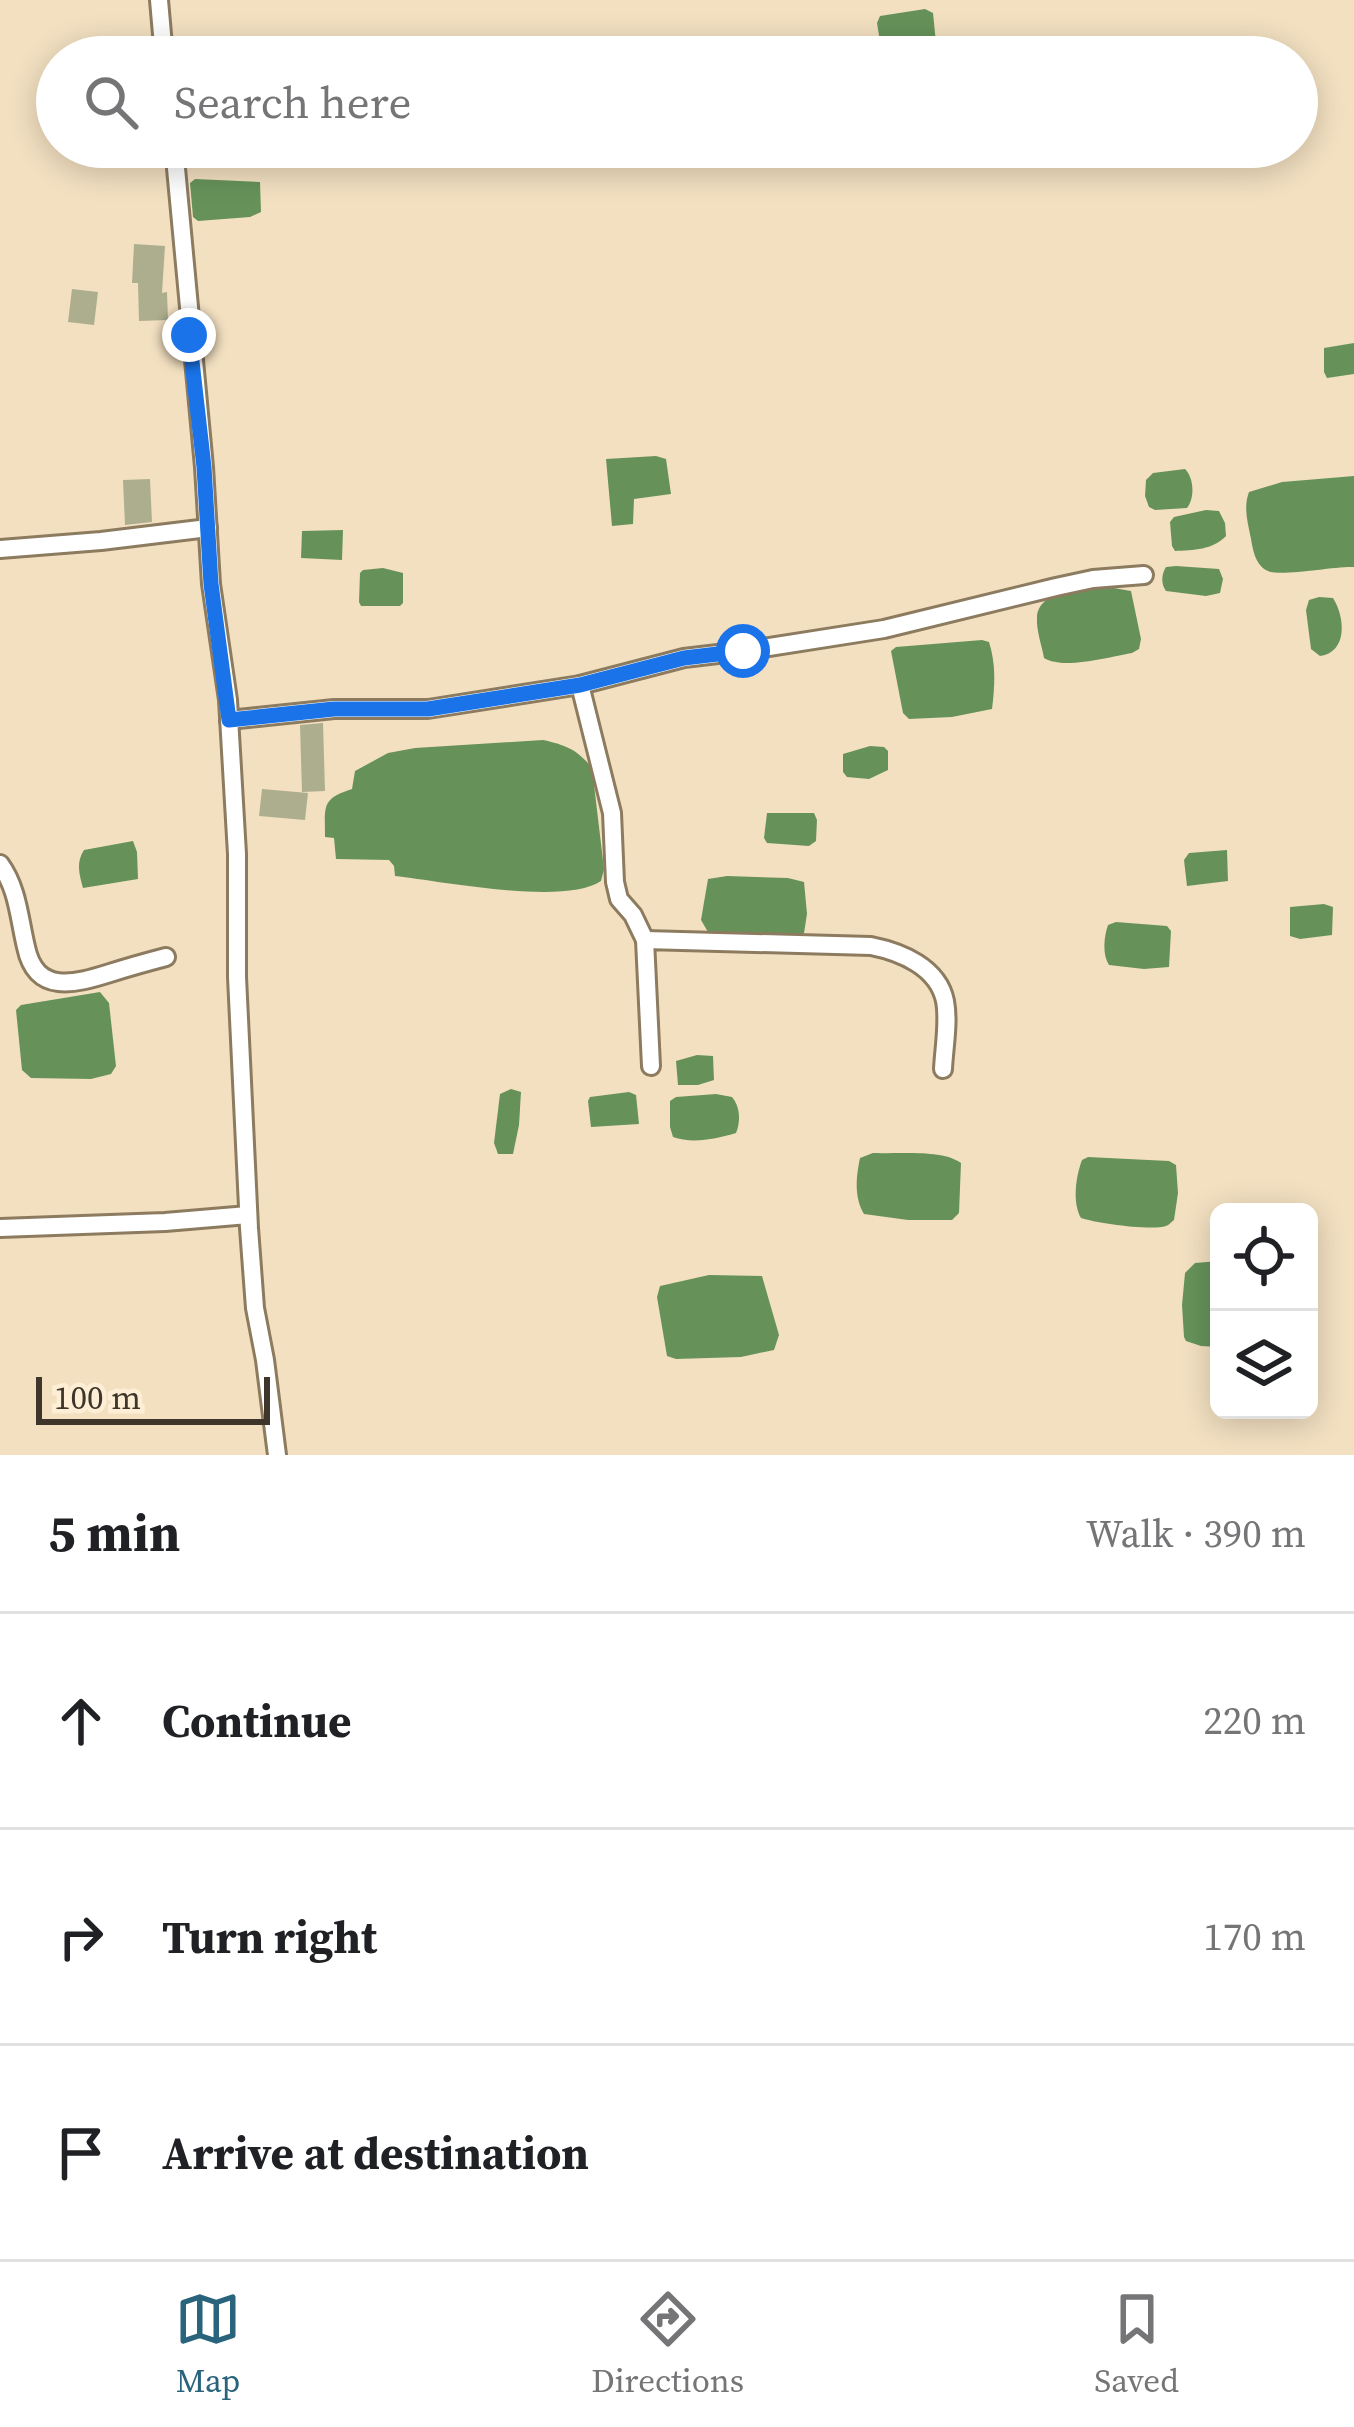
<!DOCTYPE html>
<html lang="en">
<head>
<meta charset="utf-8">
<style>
	:root { --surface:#fff; --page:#f2f2f2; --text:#202124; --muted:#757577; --line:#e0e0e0; --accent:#29647c }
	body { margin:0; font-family:"Source Serif 4",serif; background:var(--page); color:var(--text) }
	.controls { position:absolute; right:36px; bottom:36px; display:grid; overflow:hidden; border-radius:18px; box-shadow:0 6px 30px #0003 }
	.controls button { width:108px; height:108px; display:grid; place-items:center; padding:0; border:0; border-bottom:3px solid var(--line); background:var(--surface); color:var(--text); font:60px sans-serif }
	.scale { position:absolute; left:36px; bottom:30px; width:234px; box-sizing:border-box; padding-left:12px; border:6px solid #3e362a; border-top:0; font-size:33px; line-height:42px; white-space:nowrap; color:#3e362a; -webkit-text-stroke:9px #fdeed5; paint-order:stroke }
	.stop { position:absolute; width:36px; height:36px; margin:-27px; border:9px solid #1a73e8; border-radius:50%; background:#fff }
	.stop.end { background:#1a73e8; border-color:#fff; box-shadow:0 3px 12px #0008 }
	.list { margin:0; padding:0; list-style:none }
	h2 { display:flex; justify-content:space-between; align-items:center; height:156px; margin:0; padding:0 48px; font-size:51px }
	h2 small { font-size:39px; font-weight:400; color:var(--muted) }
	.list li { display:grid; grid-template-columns:78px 1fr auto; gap:36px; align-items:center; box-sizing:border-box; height:216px; padding:0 48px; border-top:3px solid var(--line) }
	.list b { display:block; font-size:45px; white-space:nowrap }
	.list em { font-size:39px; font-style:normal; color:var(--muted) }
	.icon { flex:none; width:66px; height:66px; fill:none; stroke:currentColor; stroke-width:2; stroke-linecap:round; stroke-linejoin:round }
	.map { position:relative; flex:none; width:1354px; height:1455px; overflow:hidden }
	.search { position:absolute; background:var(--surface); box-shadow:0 6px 30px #0003; left:36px; right:36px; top:36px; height:132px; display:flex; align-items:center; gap:30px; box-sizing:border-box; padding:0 42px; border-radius:66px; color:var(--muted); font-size:45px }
	.sheet { height:804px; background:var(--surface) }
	nav { display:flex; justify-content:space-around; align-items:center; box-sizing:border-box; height:168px; border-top:3px solid var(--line); background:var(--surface); font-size:33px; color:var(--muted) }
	nav a { display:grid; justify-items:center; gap:6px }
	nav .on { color:var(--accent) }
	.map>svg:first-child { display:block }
	.water { fill:#669259 }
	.building { fill:#adae8e }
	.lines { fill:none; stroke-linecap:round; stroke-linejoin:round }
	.minor-casing { stroke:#8c7b5f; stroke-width:22 }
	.minor { stroke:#fff; stroke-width:16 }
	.route { stroke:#1a73e8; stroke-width:15 }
</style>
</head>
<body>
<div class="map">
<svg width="1354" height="1455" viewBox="0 0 1354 1455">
	<rect width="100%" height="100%" fill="#f3e0c1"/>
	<g class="water">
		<polygon points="925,9 933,13 936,43 931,47 887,50 881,48 877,23 880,16"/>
		<polygon points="195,179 260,182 261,212 250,217 198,221 193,217 190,183"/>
		<polygon points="1354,343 1354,374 1327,378 1324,372 1324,348"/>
		<polygon points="656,456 666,459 671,494 634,499 633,524 612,526 606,459"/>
		<path d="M1185,469C1194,478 1195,498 1187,508L1155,510L1149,507L1145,496L1146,480L1153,473Z"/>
		<path d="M1354,476V567C1334,566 1281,577 1268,571C1256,566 1253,551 1251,539C1248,523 1243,508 1249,492L1282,482Z"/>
		<path d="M1206,510L1219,511L1225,523L1226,536C1213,550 1193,550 1175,551L1172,546L1170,522L1174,517Z"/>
		<polygon points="343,530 342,560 301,558 302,531"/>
		<path d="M1176,566L1219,569L1223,579L1220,593L1206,596L1166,591C1161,584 1161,575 1166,567Z"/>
		<polygon points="383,568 403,573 403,603 400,606 361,606 359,602 360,573 363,570"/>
		<path d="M1108,587L1131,591L1141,639L1139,649L1132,653C1109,657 1063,670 1044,658C1042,646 1036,630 1037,617C1039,588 1087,590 1108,587Z"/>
		<path d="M1319,597L1333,598C1345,617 1348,652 1320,656L1311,649L1306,610L1309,600Z"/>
		<path d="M982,640L989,642C996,664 995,685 992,709L952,717L909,719L903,713L891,651L896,647Z"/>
		<path d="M543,740C566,745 578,750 592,768L604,869L601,881C565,906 441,881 395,876L394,866L389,860L336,859L334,838L325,837C325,806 321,799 352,789L355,771L388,753L415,748Z"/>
		<polygon points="870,746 884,747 888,751 888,770 869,779 847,777 843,772 843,754"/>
		<polygon points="767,813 814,813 817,820 816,841 809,846 767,843 764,838"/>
		<path d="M133,841L137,852L138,879L83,888C79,874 76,862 84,850Z"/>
		<polygon points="1227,850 1228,881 1187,886 1184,860 1189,853"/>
		<polygon points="727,876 788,878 804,882 807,914 804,933 797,936 720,935 708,932 701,920 708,879"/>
		<polygon points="1324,904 1333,907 1332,935 1300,939 1290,936 1290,907"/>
		<path d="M1116,922L1167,926L1171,931L1169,967L1144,969L1109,965C1102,955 1104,936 1108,925Z"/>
		<polygon points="100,992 109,1003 116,1066 111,1074 91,1079 31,1078 22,1070 16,1010 21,1005"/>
		<polygon points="697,1055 713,1056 714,1080 698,1085 678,1085 676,1061"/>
		<polygon points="511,1089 521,1092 519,1125 513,1154 498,1154 494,1143 500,1094"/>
		<polygon points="629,1092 636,1095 639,1124 591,1127 588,1101 590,1097"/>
		<path d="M716,1094L732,1097C740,1106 741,1121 736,1133C716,1139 692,1144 673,1137L670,1127V1101L676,1097Z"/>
		<path d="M873,1153C897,1154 943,1149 961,1163L959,1213L952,1220H908L864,1214C854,1197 856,1177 860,1158Z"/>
		<path d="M1088,1157L1169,1161L1176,1165L1178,1193L1174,1220C1171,1222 1169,1225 1166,1226C1151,1231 1096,1223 1081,1218C1072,1202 1076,1176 1082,1160Z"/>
		<polygon points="1219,1261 1219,1347 1201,1346 1186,1341 1184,1337 1182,1305 1185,1273 1195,1263"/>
		<polygon points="709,1275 762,1276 779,1335 774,1350 741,1357 676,1359 667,1356 657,1297 660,1286"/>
	</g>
	<g class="building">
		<polygon points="134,244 165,246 162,293 167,292 168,320 139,321 138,283 132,283"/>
		<polygon points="72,289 98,292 94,325 68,322"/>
		<polygon points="150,479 152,522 125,525 123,480"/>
		<polygon points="323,723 325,791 302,792 300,725"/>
		<polygon points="262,789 308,793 305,820 259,816"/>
	</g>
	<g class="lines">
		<defs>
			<g id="minor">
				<polyline points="159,0 164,57"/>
				<polyline points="174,147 204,467 211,584 228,700 237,854 237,977 249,1228 255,1308 265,1360 277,1455"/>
				<polyline points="0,549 101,541 208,528"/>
				<polyline points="580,685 612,813 615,882 619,899 633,915 645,940"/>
				<polyline points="229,720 334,709 428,709 580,685 684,658 743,651 884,629 1056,587 1093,579 1144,575"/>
				<path d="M0,864C18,889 19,918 26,947C36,995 75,984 110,973C129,967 147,962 166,957"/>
				<path d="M651,1066L645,940L871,946C901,952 938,967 945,1001C949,1022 944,1048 943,1069"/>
				<polyline points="0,1228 165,1222 248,1215"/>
			</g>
		</defs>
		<use href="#minor" class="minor-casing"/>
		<use href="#minor" class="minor"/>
	</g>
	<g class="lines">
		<polyline class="route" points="189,335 204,467 211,584 229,720 334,709 428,709 580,685 684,658 743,651"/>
	</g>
</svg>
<div class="controls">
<button><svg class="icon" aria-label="locate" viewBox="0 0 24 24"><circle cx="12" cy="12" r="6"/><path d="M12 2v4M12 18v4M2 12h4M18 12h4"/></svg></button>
<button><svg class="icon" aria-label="layers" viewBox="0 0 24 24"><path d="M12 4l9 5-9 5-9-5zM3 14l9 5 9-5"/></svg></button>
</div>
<div class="scale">100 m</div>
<div class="stop" style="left:743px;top:651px"></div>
<div class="stop end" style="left:189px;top:335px"></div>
<div class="search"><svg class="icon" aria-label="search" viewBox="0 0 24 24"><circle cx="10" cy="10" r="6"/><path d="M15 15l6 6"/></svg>Search here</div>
</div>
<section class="sheet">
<h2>5 min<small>Walk · 390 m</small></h2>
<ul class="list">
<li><svg class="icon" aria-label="ahead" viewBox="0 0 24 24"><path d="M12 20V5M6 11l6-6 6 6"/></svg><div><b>Continue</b></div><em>220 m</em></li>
<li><svg class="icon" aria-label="right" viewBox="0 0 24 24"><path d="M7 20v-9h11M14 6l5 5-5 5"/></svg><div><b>Turn right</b></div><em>170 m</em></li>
<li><svg class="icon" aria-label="arrive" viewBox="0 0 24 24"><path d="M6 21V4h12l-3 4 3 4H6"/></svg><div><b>Arrive at destination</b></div></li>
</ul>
</section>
<nav>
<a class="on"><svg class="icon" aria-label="map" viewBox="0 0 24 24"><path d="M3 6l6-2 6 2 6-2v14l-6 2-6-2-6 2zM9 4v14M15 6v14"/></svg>Map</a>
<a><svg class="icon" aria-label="directions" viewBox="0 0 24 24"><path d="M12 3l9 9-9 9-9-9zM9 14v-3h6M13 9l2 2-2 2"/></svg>Directions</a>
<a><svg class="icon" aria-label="saved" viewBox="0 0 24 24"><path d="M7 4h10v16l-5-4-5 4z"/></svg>Saved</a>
</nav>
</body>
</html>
